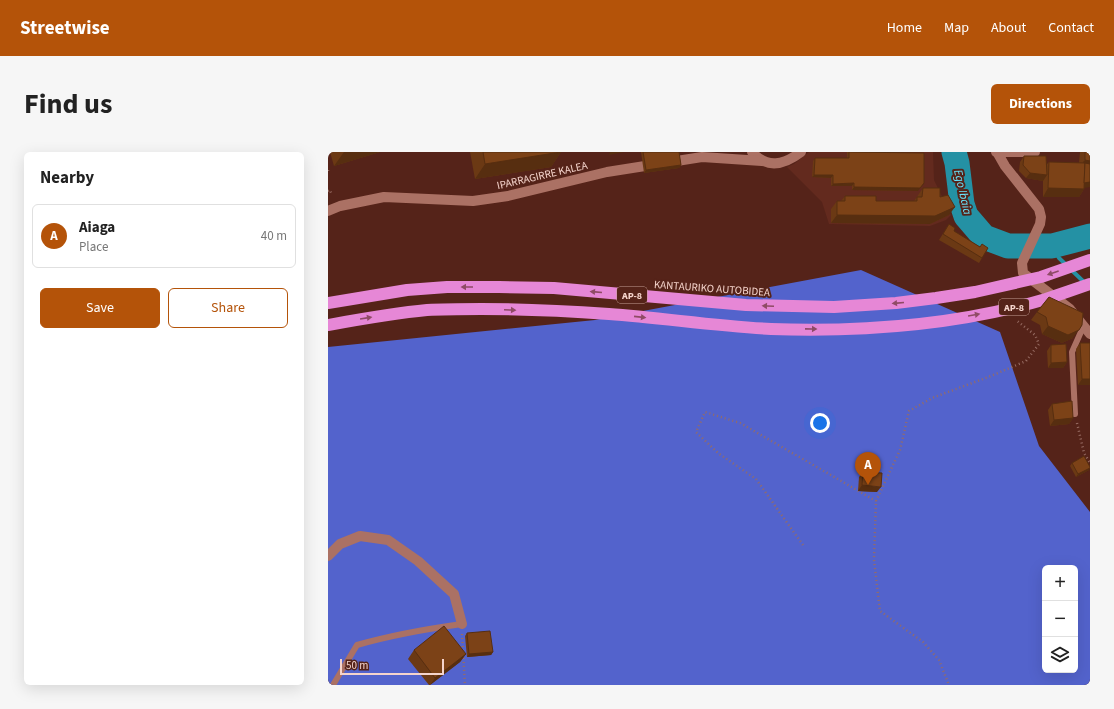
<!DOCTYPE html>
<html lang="en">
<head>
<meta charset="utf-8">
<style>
	:root { --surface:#fff; --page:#f6f6f6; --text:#222; --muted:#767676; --line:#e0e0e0; --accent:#b45309 }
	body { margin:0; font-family:"Source Sans 3",sans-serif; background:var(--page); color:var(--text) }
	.controls { position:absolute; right:12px; bottom:12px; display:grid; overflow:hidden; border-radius:6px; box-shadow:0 4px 16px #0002 }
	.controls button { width:36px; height:36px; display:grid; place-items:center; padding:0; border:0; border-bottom:1px solid var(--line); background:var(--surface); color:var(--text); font:20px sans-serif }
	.scale { position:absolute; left:12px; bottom:10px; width:104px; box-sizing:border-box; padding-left:4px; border:2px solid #f5d4cc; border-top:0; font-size:11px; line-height:14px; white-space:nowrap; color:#f5d4cc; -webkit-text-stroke:3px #552319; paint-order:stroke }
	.you { position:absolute; left:492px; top:271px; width:14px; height:14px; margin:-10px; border:3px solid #fff; border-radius:50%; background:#1a73e8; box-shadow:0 0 0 6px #1a73e833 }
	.badge { display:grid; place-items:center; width:26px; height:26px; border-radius:50%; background:var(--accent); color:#fff; font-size:13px; font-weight:700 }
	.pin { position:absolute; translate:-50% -33px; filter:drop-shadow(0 1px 2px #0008) }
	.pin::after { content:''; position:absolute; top:21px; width:14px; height:12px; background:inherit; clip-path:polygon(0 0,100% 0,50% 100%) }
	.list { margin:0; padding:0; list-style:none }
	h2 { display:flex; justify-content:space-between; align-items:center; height:52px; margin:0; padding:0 16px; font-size:17px }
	h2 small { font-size:13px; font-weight:400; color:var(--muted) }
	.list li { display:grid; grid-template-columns:26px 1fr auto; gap:12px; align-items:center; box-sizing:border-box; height:64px; margin:0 8px 8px; padding:0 8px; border:1px solid var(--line); border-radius:6px }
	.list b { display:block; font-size:15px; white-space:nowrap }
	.list p { margin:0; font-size:13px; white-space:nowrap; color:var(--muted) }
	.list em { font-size:13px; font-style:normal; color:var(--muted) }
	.actions { display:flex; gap:8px; padding:12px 16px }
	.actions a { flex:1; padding:9px 0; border:1px solid var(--accent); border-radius:6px; text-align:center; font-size:14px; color:var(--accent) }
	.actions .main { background:var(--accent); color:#fff }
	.icon { flex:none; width:22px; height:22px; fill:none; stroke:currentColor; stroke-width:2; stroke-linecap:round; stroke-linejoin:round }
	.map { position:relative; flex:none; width:762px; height:533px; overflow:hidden; border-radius:6px }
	header { display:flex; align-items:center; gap:24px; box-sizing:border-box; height:56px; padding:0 20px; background:var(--accent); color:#fff }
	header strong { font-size:19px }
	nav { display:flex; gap:22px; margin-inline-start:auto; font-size:14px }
	.intro { display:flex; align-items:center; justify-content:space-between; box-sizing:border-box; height:96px; padding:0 24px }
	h1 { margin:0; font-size:28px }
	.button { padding:10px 18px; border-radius:6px; background:var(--accent); color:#fff; font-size:14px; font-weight:700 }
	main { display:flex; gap:24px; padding:0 24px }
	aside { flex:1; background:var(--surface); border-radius:6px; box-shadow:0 4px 16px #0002 }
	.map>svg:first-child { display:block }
	.built { fill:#632a1e }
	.forest { fill:#5363cc; fill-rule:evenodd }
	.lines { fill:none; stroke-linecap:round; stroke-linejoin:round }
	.stream { stroke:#2491a4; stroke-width:4 }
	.river { stroke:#2491a4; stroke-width:25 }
	.path { stroke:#976c63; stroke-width:2.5; stroke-dasharray:1 3; stroke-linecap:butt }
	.service { stroke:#ab7164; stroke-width:6 }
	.minor { stroke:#ab7164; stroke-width:10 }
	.motorway { stroke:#e687d6; stroke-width:12 }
	.wall { fill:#6b3914 }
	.shaded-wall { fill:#572e10 }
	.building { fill:#7c4217; stroke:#572e10 }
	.oneway { fill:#8f4b65 }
	.labels { text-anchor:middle; stroke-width:4; stroke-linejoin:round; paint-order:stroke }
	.shield { fill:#552319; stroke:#c59f96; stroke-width:1 }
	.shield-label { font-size:10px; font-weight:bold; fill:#f5d4cc }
	.street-label { font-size:11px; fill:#f5d4cc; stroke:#552319 }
	.water-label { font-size:12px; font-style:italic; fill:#68e4fd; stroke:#552319 }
</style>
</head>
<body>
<header>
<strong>Streetwise</strong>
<nav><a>Home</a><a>Map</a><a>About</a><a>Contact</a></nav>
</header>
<div class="intro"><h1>Find us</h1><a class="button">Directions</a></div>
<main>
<aside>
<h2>Nearby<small></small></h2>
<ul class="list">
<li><span class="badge">A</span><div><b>Aiaga</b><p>Place</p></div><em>40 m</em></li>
</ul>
<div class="actions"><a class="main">Save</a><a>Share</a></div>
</aside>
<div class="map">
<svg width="762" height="533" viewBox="0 0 762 533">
	<rect width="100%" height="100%" fill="#552319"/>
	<polygon class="built" points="481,0 605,0 606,28 623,63 618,68 602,74 501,72 494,50 459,15 466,12"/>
	<path class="forest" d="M533,118L672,180L711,294L762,360V533H0V195L267,168ZM717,416H747V518H717Z"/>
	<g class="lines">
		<polyline class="stream" points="724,94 731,106 757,131"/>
		<polyline class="river" points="626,0 629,11 634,52 638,64 656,85 680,94 724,94 762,84"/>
		<g class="path">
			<polyline points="0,18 0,20"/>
			<polyline points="0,39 2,38 4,43"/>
			<polyline points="749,271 756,301 762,311"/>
			<polyline points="548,349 572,298 581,259 604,246 663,224 698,209 711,192 707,183 688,168"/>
			<polyline points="475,393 428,327 390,301 368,280 377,260 412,271 548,349 546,408 552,459 595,490 611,508 621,533"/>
			<polyline points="134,482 137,533"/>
		</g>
		<g class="service">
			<polyline points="747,262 744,200 756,173"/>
			<path d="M5,533L29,493C64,483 98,477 134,472"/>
		</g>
		<g class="minor">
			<path d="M424,0C439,17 456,13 473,0"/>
			<polyline points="668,0 707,0"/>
			<polyline points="669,0 677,14 711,57 713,65 712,72 694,111 695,121 742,157 762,182"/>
			<polyline points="0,59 12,54 56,45 145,49 180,44 279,20 374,5 434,9"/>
			<polyline points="0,404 12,392 32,384 60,388 90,409 126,442 134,472"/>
		</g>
		<g class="motorway">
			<polyline points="0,151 79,138 119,135 171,135 226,136 418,153 506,155 568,151 608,146 647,140 713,125 762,108"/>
			<path d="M0,173C33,167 66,161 99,158C117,157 136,157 153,157C196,157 239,159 281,162C335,166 388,174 443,177C534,180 630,173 718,147C733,142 747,137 762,132"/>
		</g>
	</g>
	<g class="wall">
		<polygon points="2,0 52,0 6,14"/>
		<polygon points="142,0 233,0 223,15 147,27"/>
		<polygon points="313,0 351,0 353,13 351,16 316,21"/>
		<polygon points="519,0 554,0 590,39 524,38 524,34 503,34 503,26 484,25 485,9 487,6 519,6"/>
		<polygon points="752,0 762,0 756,37 751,45 715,45 715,29 698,26 691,19 692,10 696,4 718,13 721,10 751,11"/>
		<polygon points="595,36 612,45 621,63 602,72 503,71 503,57 509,49 513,49 517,44 548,49 586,49"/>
		<polygon points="621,72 626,79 652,95 654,106 651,111 611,88"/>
		<polygon points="721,145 745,186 734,191 714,182 712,173 703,168 709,160"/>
		<polygon points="752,191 762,233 750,233 748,197"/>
		<polygon points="723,193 739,210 735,216 720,216 719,199"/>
		<polygon points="724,252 745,266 741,272 722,274 720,258"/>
		<polygon points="744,311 761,318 748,325 742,314"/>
		<polygon points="535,320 549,340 530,339 531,325"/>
		<polygon points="139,481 165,500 163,503 139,505 137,484"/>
		<polygon points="86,498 138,502 132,510 102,533 101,533 80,507"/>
	</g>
	<g class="shaded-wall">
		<polygon points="16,0 52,0 6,14"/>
		<polygon points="233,0 223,15 147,27 157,12"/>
		<polygon points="282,0 296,0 281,3"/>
		<polygon points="757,8 762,9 762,19 755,10"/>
		<polygon points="353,13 351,16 316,21 318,18"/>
		<polygon points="702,21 719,23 715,29 698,26"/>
		<polygon points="486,23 505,23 503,26 484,25"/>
		<polygon points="762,30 762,35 751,37 756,37 751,45 715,45 720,36"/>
		<polygon points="526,31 524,34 503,34 505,32"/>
		<polygon points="596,31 590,39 524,38 526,35"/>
		<polygon points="627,55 621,63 602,72 503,71 509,63"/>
		<polygon points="754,173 745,186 734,191 714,182 720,174"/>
		<polygon points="739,210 735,216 720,216 723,211"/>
		<polygon points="754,227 762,227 762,233 750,233"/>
		<polygon points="745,266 741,272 722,274 726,268"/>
		<polygon points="762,316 761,318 748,325 750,322"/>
		<polygon points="534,333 553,335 549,340 530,339"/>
		<polygon points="165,500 163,503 139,505 141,502"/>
		<polygon points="138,502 132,510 102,533 107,526"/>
	</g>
	<g class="building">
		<polygon points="155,0 233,0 157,12"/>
		<polygon points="315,0 351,0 353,13 318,18"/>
		<polygon points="521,0 596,1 596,31 592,36 526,35 526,31 505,32 505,23 486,23 487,6 521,6"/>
		<polygon points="757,0 762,0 762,9 757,8"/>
		<polygon points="696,4 718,4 719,23 702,21 695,13"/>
		<polygon points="721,10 757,11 756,37 720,36"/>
		<polygon points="757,11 762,12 762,30 756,31"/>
		<polygon points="595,36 612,36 612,45 620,43 627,55 607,64 509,63 509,49 517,49 517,44 548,44 548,49 589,49 589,45 594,45"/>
		<polygon points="621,72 627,76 626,79 652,95 654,92 660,96 654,106 615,82"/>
		<polygon points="721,145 755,161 754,173 751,178 740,183 720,174 718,165 709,160"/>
		<polygon points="752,191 762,191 762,227 754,227"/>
		<polygon points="738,192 739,210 723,211 723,193"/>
		<polygon points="744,249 745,266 726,268 724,252"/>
		<polygon points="756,304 762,315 762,316 750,322 744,311"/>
		<polygon points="535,320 554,321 553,335 534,333"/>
		<polygon points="116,474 138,502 107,526 86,498"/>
		<polygon points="162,479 165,500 141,502 139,481"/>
	</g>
	<defs><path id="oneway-solid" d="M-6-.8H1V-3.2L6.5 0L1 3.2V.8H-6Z"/></defs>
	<g class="oneway">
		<use href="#oneway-solid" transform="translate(725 121) rotate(161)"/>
		<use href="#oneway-solid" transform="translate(139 135) rotate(180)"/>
		<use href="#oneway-solid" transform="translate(268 140) rotate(-175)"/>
		<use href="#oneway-solid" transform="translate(570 151) rotate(175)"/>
		<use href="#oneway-solid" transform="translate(440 154) rotate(-178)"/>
		<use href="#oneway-solid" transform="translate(182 158) rotate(2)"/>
		<use href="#oneway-solid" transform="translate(646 163) rotate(-10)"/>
		<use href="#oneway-solid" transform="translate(312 165) rotate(6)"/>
		<use href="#oneway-solid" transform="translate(38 166) rotate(-9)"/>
		<use href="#oneway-solid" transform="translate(483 177) rotate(1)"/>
	</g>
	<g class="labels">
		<g class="shield">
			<rect x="289" y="135" width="30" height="16" rx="3"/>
			<rect x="671" y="147" width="30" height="16" rx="3"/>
		</g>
		<g class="shield-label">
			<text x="304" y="147">AP-8</text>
			<text x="686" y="159">AP-8</text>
		</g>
		<g class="street-label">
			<text transform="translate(214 23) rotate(-13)" y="4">IPARRAGIRRE KALEA</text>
			<text transform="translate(384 136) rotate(4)" y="4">KANTAURIKO AUTOBIDEA</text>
		</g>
		<g class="water-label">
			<text transform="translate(635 40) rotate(77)" y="4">Ego Ibaia</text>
		</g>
	</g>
</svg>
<div class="controls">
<button>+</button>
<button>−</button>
<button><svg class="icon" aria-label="layers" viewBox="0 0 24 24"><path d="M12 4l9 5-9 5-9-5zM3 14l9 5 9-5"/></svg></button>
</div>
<div class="scale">50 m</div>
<div class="you"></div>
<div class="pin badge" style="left:540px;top:333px">A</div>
</div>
</main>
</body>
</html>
